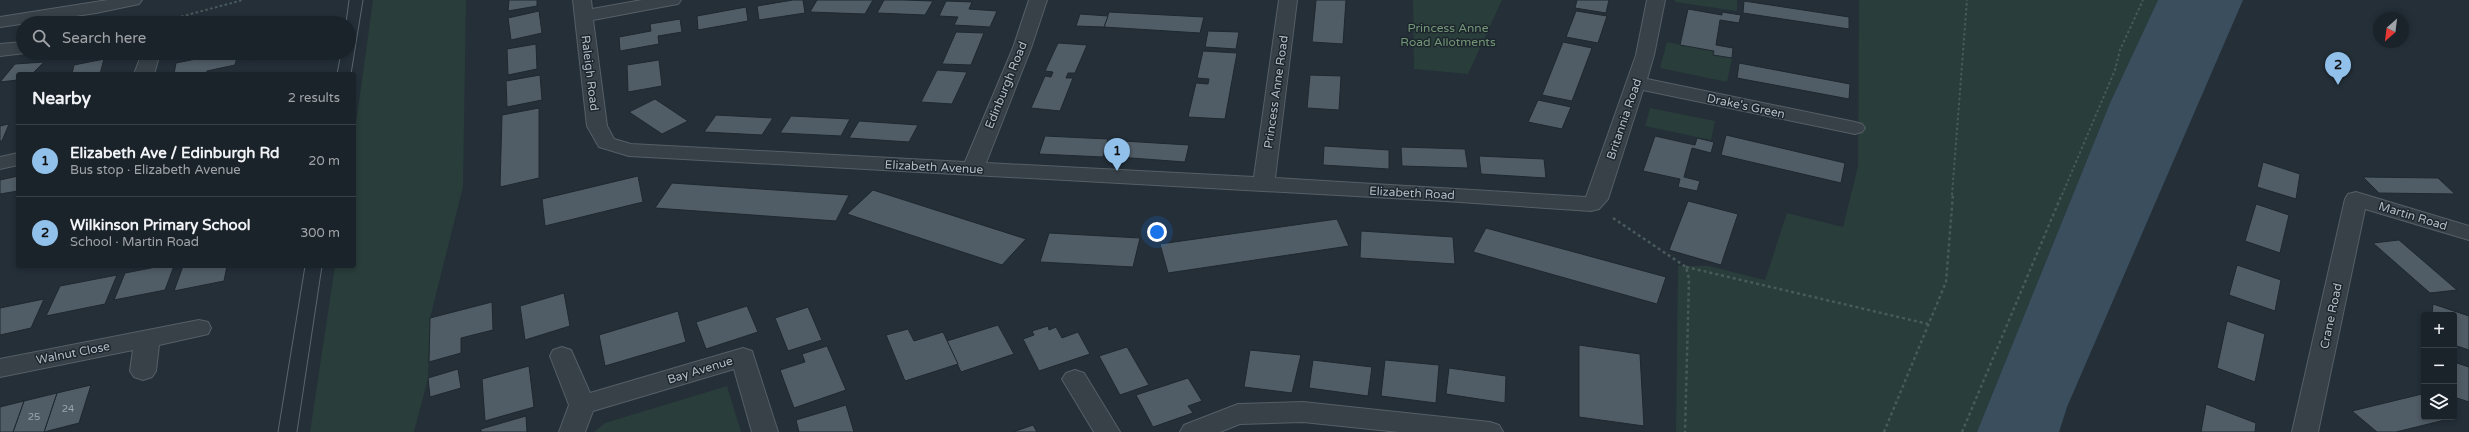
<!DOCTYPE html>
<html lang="en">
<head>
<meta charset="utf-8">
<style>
	:root { --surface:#1b232a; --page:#242b32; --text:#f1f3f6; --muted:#a0a4a8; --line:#394047; --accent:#91c1eb }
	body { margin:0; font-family:"Varela Round",sans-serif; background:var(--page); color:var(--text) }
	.controls { position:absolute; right:12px; bottom:12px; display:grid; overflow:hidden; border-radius:4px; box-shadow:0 2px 6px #0003 }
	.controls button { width:36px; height:36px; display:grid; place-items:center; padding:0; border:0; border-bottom:1px solid var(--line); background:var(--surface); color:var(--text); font:20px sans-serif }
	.compass { position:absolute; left:2373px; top:12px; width:36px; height:36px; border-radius:50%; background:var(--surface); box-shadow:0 2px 6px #0003; rotate:208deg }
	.you { position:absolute; left:1157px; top:232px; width:14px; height:14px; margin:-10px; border:3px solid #fff; border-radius:50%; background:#1a73e8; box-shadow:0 0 0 6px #1a73e833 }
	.badge { display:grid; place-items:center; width:26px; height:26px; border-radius:50%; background:var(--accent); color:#111; font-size:13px; font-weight:700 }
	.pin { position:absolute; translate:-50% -33px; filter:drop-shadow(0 1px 2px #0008) }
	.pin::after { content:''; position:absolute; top:21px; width:14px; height:12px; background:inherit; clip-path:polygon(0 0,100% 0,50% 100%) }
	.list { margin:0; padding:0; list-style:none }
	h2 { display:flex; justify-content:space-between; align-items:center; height:52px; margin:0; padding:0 16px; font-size:17px }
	h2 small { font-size:13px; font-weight:400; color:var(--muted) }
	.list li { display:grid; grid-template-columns:26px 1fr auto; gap:12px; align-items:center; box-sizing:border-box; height:72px; padding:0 16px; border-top:1px solid var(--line) }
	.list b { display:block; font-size:15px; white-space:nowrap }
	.list p { margin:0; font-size:13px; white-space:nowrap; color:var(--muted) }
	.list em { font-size:13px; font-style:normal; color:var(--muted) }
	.icon { flex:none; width:22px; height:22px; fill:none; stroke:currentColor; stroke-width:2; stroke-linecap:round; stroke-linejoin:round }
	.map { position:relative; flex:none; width:2469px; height:432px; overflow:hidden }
	.search { position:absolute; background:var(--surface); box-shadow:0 2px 6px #0003; left:16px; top:16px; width:340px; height:44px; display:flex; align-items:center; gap:10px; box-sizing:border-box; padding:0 14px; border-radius:22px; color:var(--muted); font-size:15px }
	.panel { position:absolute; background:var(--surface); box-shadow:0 2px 6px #0003; left:16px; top:72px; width:340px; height:196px; border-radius:4px }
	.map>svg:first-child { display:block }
	.green { fill:#293d3a }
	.water { fill:#3a4e5d }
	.building { fill:#505c66; stroke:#1f282f }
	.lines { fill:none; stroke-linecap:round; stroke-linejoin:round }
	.minor-casing { stroke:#565f66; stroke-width:2 }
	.path-far1 { stroke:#485a59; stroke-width:2; stroke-dasharray:2.5 2.5; stroke-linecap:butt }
	.path { stroke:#485a59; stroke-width:2.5; stroke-dasharray:3 3; stroke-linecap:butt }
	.minor { fill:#384148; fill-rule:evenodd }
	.tram { stroke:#5a666f; stroke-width:1 }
	.labels { text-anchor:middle; stroke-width:3; stroke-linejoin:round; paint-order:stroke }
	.number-label { font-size:10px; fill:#9aa4ac }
	.park-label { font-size:12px; fill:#749777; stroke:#1d262d }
	.street-label { font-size:12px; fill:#b3bcc4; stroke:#1d262d }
</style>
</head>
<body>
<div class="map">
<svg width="2469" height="432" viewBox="0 0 2469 432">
	<rect width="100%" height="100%" fill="#242f38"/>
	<g class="green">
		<polygon points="373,0 466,0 463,187 430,318 428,378 414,432 310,432 335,266 354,266 354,138"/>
		<polygon points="1413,0 1502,0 1468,74 1414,69"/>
		<polygon points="1675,0 1737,0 1737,11 1675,2"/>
		<polygon points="1859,0 2158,0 2110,103 1977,432 1676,432 1678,266 1709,266 1765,280 1787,213 1843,227 1858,166"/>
		<polygon points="1667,42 1714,51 1714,55 1732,58 1727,82 1660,68"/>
		<polygon points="1650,108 1715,121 1711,140 1645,126"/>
		<polygon points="727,386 741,432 594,432 605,423"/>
	</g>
	<polygon class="water" points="2158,0 2243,0 2067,407 2059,432 1977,432 2110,103"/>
	<g class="building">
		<polygon points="509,0 537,0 537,6 508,11"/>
		<polygon points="793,0 803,0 805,13 759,20 757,6"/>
		<polygon points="817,0 873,0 865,14 810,12"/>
		<polygon points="884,0 903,0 933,1 925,15 877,13"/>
		<polygon points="1316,0 1346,0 1343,44 1312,42"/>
		<polygon points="1577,0 1609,0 1606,13 1575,8"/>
		<polygon points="946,1 972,2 969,9 997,11 990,27 954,25 958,17 939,16"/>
		<polygon points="1744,1 1849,17 1849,29 1743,13"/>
		<polygon points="746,7 748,21 698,30 697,16"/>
		<polygon points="1688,9 1722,15 1722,12 1741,15 1739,23 1720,20 1716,45 1733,48 1732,58 1713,55 1714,51 1680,45"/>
		<polygon points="539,11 542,33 511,40 508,18"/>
		<polygon points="1576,11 1607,16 1598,43 1566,37"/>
		<polygon points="1109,12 1204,17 1200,33 1104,27"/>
		<polygon points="1080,14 1108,16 1104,27 1076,26"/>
		<polygon points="680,19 682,32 658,36 659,44 620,51 619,37 651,31 650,24"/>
		<polygon points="1208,31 1239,32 1236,49 1205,47"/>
		<polygon points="956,32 984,33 971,65 942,64"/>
		<polygon points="1563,42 1592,48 1572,101 1542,95"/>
		<polygon points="1058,43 1087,45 1075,73 1068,73 1066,78 1073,78 1060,111 1031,108 1045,76 1051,77 1053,72 1045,71"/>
		<polygon points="536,44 537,69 508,75 507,49"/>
		<polygon points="1203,51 1237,53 1225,119 1188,117 1196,83 1208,84 1209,79 1197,78"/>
		<polygon points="226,53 238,53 235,65 207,71 206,74 174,74 176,63"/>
		<polygon points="255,53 279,53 278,55 253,60"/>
		<polygon points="104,59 100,74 72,74 74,65"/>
		<polygon points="659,60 662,86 628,92 627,65"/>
		<polygon points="44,62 32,74 18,74 18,80 0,82 15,64"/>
		<polygon points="1739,63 1850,84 1849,99 1737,78"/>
		<polygon points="937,70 967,72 952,104 921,102"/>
		<polygon points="540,75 542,100 507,107 506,81"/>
		<polygon points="1310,75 1341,76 1339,110 1307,108"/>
		<polygon points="655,99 688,121 662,134 629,112"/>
		<polygon points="1538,100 1571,107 1562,129 1528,122"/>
		<polygon points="539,108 539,178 500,187 502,115"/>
		<polygon points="716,115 773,118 762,135 704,132"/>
		<polygon points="791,116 850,119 841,136 780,133"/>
		<polygon points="859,121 918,125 909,142 849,138"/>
		<polygon points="9,124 2,141 0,141 0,126"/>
		<polygon points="1726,135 1845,163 1841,183 1721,155"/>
		<polygon points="1045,136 1108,139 1103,157 1039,154"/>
		<polygon points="1655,136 1695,145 1697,138 1714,142 1711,153 1692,148 1684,177 1700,181 1697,191 1678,187 1680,179 1643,171"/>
		<polygon points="1123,141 1189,145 1185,162 1118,157"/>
		<polygon points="1324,146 1389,150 1389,169 1323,165"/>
		<polygon points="1401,147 1465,149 1468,168 1402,166"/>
		<polygon points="1479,156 1544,159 1546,178 1481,174"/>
		<polygon points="2263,162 2300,174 2296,199 2257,187"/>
		<polygon points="18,176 18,191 0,194 0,180"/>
		<polygon points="638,176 643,202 545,226 542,199"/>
		<polygon points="2363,177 2438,178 2455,194 2379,193"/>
		<polygon points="672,183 849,195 836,221 655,208"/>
		<polygon points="873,190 1026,239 1002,265 847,214"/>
		<polygon points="1688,201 1738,214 1721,265 1669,250"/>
		<polygon points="2256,204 2289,215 2280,253 2245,241"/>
		<polygon points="1337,219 1349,246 1168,273 1160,244"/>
		<polygon points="1486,228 1666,277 1657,304 1473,252"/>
		<polygon points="1361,231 1453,237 1455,264 1360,258"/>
		<polygon points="1049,233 1140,238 1133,267 1040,262"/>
		<polygon points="2399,240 2457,290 2430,293 2373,243"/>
		<polygon points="2237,265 2281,280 2275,311 2229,295"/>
		<polygon points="161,266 174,266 165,290 114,300 125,273"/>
		<polygon points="183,266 227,266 224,281 174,291"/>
		<polygon points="117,275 105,304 46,316 60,286"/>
		<polygon points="564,293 570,326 525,340 520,306"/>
		<polygon points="44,299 31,328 0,335 0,308"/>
		<polygon points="492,302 493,330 461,338 461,353 429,362 430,318"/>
		<polygon points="2433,304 2469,316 2469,350 2454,345 2454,315 2432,315"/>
		<polygon points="747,306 758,332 706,349 696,322"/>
		<polygon points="808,307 822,340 788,351 775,318"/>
		<polygon points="678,311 686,342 605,366 599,335"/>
		<polygon points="2227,321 2265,334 2255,382 2217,368"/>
		<polygon points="998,325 1014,354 961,372 947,341"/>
		<polygon points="1048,326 1049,330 1056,327 1062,338 1078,332 1090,354 1039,371 1023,339 1034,335 1032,331"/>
		<polygon points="908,329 914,341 943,332 958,364 905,381 886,335"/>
		<polygon points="1579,345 1640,354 1644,426 1579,417"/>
		<polygon points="827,346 846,390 794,408 780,370 805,362 802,354"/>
		<polygon points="1127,347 1149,385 1120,395 1099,356"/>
		<polygon points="1250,350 1301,355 1292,393 1244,387"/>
		<polygon points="1313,360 1372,367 1368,396 1309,388"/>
		<polygon points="1385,360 1439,365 1436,403 1381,396"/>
		<polygon points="2454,362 2469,367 2469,402 2454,397"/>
		<polygon points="529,366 534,407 485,421 482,379"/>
		<polygon points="1449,368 1506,376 1505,403 1446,394"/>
		<polygon points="458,369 461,388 430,397 428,378"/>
		<polygon points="1188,378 1202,401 1188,406 1193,413 1153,427 1136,395"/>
		<polygon points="91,385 79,423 44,432 57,393"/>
		<polygon points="57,393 44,432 13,432 24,401"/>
		<polygon points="2422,394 2424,396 2424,417 2453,418 2396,432 2377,432 2352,411"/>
		<polygon points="24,401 13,432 0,432 0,407"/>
		<polygon points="2206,404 2256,423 2255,432 2201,432"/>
		<polygon points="846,405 854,432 799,432 796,420"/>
		<polygon points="526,416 527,432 481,432 481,429"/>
		<polygon points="1033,425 1037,432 1013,432"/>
	</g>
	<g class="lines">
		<defs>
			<g id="minor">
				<polygon points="108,0 142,0 139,4 96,13 0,27 0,17"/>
				<polygon points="573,0 591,0 592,9 642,0 681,0 678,4 672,5 593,20 607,126 614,139 631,144 965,162 1013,48 1029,0 1047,0 1031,48 986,163 1254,177 1279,0 1297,0 1275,178 1586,197 1636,55 1647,0 1665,0 1654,55 1647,79 1855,122 1862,124 1865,128 1862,132 1855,134 1643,90 1608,199 1599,209 1591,211 1445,201 629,156 599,147 587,126"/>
				<polygon points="23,42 23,53 25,53 0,56 0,44"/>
				<polygon points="142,53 160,53 154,74 134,74"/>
				<polygon points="18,153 18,165 0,169 0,157"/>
				<polygon points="2356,192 2469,226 2469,240 2365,209 2318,432 2292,432 2345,199 2348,194"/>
				<polygon points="199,320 208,322 211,328 208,334 159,345 156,371 152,377 143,380 134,377 130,371 133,350 0,377 0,359"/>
				<polygon points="562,347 571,350 590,393 743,348 752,351 778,432 752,432 734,369 593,411 585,432 559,432 569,405 550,356 553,350"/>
				<polygon points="1075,370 1084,373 1120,432 1094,432 1062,379 1066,373"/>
				<polygon points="1303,402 1490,422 1499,425 1503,432 1399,432 1303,422 1240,424 1220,432 1180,432 1184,425 1238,404"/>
			</g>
		</defs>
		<use href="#minor" class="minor-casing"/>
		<g class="path-far1">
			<polyline points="157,23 243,0"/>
			<polyline points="1952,195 1967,0"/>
			<polyline points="2062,195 2115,70 2120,50 2143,0"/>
		</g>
		<g class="path">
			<polyline points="1613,218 1686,267 1689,279 1685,432"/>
			<polyline points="1686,267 1928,324"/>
			<polyline points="1884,432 1946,282 1953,194"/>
			<polyline points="1962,432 2062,194"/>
		</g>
		<use href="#minor" class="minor"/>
		<g class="tram">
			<polyline points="346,23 349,0"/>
			<polyline points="337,74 341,53"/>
			<polyline points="351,74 363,0"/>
			<polyline points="278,432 305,266"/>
			<polyline points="297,432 322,266"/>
		</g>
	</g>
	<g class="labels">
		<g class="number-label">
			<text x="68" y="412">24</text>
			<text x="34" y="420">25</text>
		</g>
		<g class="park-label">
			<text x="1448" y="32">Princess Anne<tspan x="1448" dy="14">Road Allotments</tspan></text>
		</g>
		<g class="street-label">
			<text transform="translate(590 73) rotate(83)" y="4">Raleigh Road</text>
			<text transform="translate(1006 85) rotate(-68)" y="4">Edinburgh Road</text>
			<text transform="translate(1276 92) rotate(-82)" y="4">Princess Anne Road</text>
			<text transform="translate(1746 106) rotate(12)" y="4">Drake's Green</text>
			<text transform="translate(1624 119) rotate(-71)" y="4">Britannia Road</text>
			<text transform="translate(934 167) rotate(3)" y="4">Elizabeth Avenue</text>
			<text transform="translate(1412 193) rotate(3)" y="4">Elizabeth Road</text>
			<text transform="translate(2413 216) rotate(17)" y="4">Martin Road</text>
			<text transform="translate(2331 316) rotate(-78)" y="4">Crane Road</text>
			<text transform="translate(73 353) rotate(-11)" y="4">Walnut Close</text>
			<text transform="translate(700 370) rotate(-17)" y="4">Bay Avenue</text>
		</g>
	</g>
</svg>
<div class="controls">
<button>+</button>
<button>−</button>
<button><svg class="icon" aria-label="layers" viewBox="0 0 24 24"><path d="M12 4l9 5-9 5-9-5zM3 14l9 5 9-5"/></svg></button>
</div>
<svg class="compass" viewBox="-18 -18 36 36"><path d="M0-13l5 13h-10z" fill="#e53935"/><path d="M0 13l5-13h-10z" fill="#a0a4a8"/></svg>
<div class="you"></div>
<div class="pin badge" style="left:1117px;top:171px">1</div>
<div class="pin badge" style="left:2338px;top:85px">2</div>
<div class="search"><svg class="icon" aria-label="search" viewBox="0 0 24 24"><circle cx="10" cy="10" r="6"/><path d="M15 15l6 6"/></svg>Search here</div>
<section class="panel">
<h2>Nearby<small>2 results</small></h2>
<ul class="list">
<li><span class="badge">1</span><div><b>Elizabeth Ave / Edinburgh Rd</b><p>Bus stop · Elizabeth Avenue</p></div><em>20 m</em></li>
<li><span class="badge">2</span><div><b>Wilkinson Primary School</b><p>School · Martin Road</p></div><em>300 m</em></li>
</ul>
</section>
</div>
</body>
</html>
